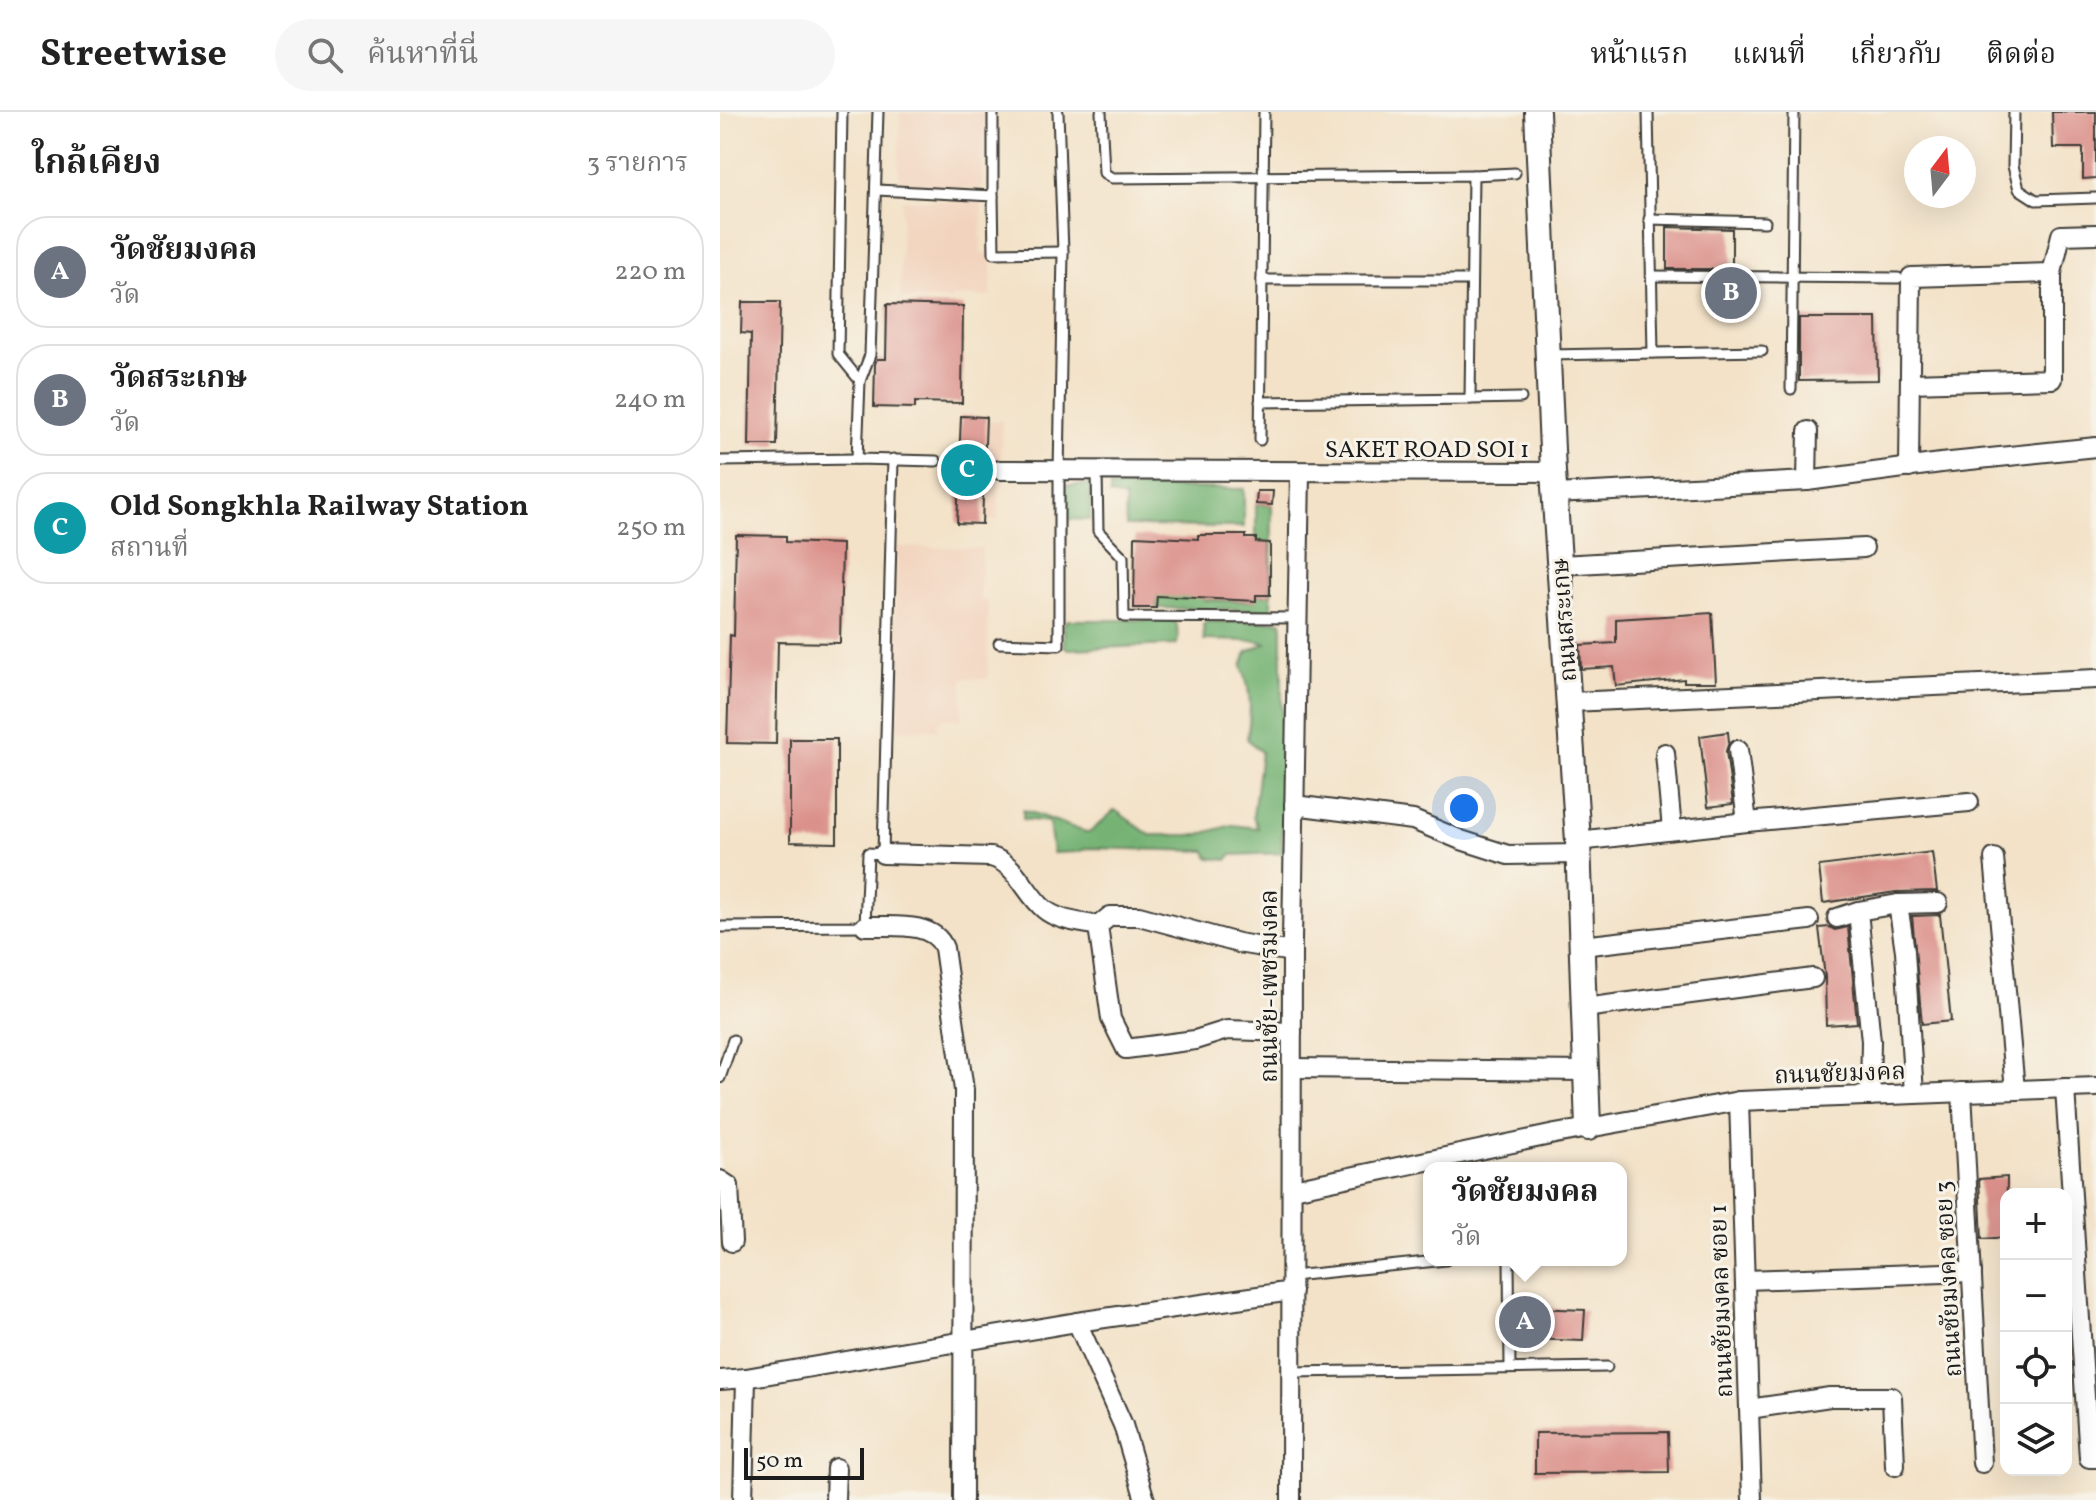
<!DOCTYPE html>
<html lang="th">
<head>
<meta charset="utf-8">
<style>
	:root { --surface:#fff; --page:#f6f6f6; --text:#222; --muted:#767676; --line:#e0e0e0; --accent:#c8321e }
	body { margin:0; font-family:Vollkorn,"Noto Serif Thai",serif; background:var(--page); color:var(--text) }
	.controls { position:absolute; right:24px; bottom:24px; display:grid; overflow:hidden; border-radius:16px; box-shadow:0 8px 32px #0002 }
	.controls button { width:72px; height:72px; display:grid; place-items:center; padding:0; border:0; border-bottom:2px solid var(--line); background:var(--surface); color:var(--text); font:40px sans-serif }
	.compass { position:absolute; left:1184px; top:24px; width:72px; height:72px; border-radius:50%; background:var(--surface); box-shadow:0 8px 32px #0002; rotate:16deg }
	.scale { position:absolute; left:24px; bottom:20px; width:120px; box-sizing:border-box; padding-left:8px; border:4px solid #1c1c1c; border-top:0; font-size:22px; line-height:28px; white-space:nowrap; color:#1c1c1c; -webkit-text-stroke:6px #f7f3e8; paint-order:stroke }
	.you { position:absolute; left:744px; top:696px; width:28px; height:28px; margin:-20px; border:6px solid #fff; border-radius:50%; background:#1a73e8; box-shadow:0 0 0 12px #1a73e833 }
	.badge { display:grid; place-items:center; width:52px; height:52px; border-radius:50%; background:var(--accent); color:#fff; font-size:26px; font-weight:700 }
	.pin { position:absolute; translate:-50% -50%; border:4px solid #fff; box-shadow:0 2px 8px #0006 }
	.popup { position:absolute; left:703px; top:1050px; width:204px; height:104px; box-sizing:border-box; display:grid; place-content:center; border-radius:16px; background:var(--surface); filter:drop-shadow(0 2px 6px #0005); font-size:26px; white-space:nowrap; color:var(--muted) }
	.popup b { font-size:30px; color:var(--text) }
	.popup::after { content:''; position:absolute; left:50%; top:100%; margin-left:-16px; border:16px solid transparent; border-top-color:var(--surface) }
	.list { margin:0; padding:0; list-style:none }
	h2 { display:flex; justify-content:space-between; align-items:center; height:104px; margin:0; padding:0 32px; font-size:34px }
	h2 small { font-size:26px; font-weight:400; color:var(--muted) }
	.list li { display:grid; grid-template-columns:52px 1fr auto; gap:24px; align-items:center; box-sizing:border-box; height:112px; margin:0 16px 16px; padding:0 16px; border:2px solid var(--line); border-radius:32px }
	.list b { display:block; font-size:30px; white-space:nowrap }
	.list p { margin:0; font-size:26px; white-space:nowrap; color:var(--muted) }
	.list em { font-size:26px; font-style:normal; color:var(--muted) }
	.icon { flex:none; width:44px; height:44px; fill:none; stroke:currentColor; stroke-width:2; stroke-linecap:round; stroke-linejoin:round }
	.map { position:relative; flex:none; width:1376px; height:1388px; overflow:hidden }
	header { display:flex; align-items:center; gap:48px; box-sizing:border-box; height:112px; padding:0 40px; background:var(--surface); border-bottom:2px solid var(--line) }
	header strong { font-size:38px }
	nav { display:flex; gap:44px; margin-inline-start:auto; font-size:28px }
	.search { width:560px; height:72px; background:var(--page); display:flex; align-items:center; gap:20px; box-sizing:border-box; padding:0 28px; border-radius:44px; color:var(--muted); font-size:30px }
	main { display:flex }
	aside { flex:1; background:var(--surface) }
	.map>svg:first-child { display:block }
	.built { fill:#f2d4be }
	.forest { fill:#75b273; stroke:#486748; stroke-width:2 }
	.building { fill:#db918b }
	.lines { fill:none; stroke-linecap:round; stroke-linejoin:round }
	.service-casing { stroke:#3c3a36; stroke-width:13 }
	.minor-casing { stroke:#3c3a36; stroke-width:22 }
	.tertiary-casing { stroke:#3c3a36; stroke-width:28 }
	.service { stroke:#fff; stroke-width:9 }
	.minor { stroke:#fff; stroke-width:18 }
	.tertiary { stroke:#fff; stroke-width:24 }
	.labels { text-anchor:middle; stroke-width:6; stroke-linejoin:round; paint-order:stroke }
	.street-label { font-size:24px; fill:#1c1c1c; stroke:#f7f3e8 }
</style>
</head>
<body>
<header>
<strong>Streetwise</strong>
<div class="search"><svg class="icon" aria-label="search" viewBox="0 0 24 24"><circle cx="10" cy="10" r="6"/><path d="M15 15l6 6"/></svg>ค้นหาที่นี่</div>
<nav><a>หน้าแรก</a><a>แผนที่</a><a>เกี่ยวกับ</a><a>ติดต่อ</a></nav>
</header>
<main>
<aside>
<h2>ใกล้เคียง<small>3 รายการ</small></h2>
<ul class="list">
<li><span class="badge" style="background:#6b7280">A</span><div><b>วัดชัยมงคล</b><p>วัด</p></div><em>220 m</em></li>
<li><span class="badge" style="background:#6b7280">B</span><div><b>วัดสระเกษ</b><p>วัด</p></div><em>240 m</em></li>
<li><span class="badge" style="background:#0f9aa8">C</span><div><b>Old Songkhla Railway Station</b><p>สถานที่</p></div><em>250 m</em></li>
</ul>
</aside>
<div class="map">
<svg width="1376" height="1388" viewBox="0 0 1376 1388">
	<rect width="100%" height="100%" fill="#f7f3e8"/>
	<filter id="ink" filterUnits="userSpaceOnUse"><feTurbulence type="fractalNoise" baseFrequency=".0125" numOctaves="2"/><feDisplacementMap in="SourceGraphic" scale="16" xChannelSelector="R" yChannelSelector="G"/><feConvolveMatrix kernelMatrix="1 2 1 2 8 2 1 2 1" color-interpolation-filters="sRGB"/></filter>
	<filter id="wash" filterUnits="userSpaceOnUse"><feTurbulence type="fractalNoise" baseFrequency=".006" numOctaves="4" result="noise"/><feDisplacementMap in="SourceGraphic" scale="32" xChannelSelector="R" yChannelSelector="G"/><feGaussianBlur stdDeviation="1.8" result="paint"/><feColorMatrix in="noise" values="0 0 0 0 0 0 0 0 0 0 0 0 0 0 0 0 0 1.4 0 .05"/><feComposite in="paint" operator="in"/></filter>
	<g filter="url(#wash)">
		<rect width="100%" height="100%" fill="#f3e2c8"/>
		<g class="built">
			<polygon points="180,0 264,0 262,78 178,76"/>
			<polygon points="182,88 262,89 261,141 272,142 271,185 232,184 232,188 180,187"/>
			<polygon points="265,309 282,309 278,408 262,407"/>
			<polygon points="177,435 262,436 260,487 268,490 268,567 243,566 242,608 223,606 221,610 217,611 218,617 173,618"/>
		</g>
		<g class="forest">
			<polygon points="343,373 371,373 370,408 343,407"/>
			<polygon points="390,375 524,377 524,415 406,414 405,386 390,383"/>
			<polygon points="536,392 552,393 551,498 436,496 437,479 483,485 484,488 535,489 536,483 550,483 550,431 536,430"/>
			<polygon points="348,508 452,508 457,512 458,528 456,533 349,537 344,534 344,512"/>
			<path d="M562,509V741L511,743L507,748L489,746L486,739L368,736L357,740L333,741L329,710L303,707V698C326,704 346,714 369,721L395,698L430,723H477L512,713L538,716L533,704L541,640L527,627C531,602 532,580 522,555L527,540L546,531L537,529L484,528L483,513L486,510Z"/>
		</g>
		<g id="blocks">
			<g class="building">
				<polygon points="1332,0 1376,0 1376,66 1363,67 1363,36 1333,36"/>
				<polygon points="947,115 1012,117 1012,157 947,157"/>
				<polygon points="22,190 60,190 57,333 29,333 31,222 21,221"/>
				<polygon points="167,192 243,194 242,291 195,290 195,296 154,295 155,252 157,247 166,247"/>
				<polygon points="1079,206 1157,206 1158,268 1079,269"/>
				<polygon points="241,304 266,305 262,412 237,411 239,364 231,364 231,351 239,352"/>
				<polygon points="537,379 553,379 552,393 536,392"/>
				<polygon points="16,423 66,424 66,430 122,432 120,531 58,530 56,632 7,631 10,523 14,524"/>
				<polygon points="478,423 526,423 526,426 536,426 536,430 550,431 550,483 536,483 536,489 437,484 436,496 414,496 415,424 478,427"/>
				<polygon points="992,501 996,570 964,570 964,567 896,574 894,555 861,557 860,533 896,531 896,507"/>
				<polygon points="1008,620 1009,630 1006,639 1013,692 988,695 980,624"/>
				<polygon points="70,627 117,627 117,731 70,730"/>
				<polygon points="1212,740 1217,779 1176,780 1103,791 1099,754"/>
				<polygon points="1220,803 1231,909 1202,912 1192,804"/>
				<polygon points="1109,815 1115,818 1128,815 1137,911 1106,913 1105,865 1099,816"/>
				<polygon points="1287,1065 1286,1125 1262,1127 1259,1067"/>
				<polygon points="813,1196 865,1198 863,1229 812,1227"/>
				<polygon points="948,1320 949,1360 815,1361 815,1321"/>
			</g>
		</g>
	</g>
	<g filter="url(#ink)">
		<use href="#blocks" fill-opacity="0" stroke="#3c3a36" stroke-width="2"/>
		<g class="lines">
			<defs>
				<g id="service">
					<polyline points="122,0 118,242 140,269 137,347"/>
					<polyline points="381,0 384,61 392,66 753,63 750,287 540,290"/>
					<polyline points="928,0 933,241"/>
					<polyline points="1294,0 1293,54 1299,77 1316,88 1376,86"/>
					<polyline points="753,63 795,61"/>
					<polyline points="157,78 273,84 273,0"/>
					<polyline points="273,84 274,141 343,140"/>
					<polyline points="929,107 1045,110"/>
					<polyline points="931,164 1178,166"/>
					<polyline points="542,168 750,168"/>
					<polyline points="829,243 1042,239"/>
					<polyline points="140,269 150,243 158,0"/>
					<polyline points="1071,277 1074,0"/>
					<polyline points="750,287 801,286"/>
					<polyline points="540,328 544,0"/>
					<polyline points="0,349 137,347 216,349"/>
					<polyline points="377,360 378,419 403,445 404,505 577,506"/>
					<polyline points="279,531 339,533 339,360 343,140 338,0"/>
					<polyline points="0,815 145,814 148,741 163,742 173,347"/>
					<polyline points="0,966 13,928"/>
					<polyline points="789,1148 790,1255"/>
					<polyline points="572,1164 726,1148"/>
					<polyline points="570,1260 887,1255"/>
				</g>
				<g id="minor">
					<polyline points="1190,271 1332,267 1332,161 1341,123 1376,122"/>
					<polyline points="1189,356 1191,165 1332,161"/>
					<polyline points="280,358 833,360"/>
					<polyline points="1087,369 1088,319"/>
					<polyline points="835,382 1087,369 1221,351 1376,335"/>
					<polyline points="840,453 1144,436"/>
					<polyline points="850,590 1376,567"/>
					<polyline points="1018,638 1027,710"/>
					<polyline points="945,641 952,718"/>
					<polyline points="574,693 693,708 741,728 788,743 859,742"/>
					<polyline points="858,729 1027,710 1249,690"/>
					<path d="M163,742L271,745C297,752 305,781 324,797C338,809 361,810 378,814"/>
					<polyline points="1274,746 1295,978"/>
					<polyline points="1178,792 1185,839 1194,982"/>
					<polyline points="1117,806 1138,799"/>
					<path d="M145,814C170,815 213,808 224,836L244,978L243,1388"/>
					<polyline points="862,834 1089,808"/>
					<polyline points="864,896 1093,866"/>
					<polyline points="572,920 507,918 475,928 406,937 391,907 378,814 390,804 419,804 518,831 572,840"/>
					<polyline points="572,956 866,959"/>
					<polyline points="1345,976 1369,1346 1376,1346"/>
					<polyline points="1242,980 1262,1351"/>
					<polyline points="1150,984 1151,929 1138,799 1178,792 1218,791"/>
					<polyline points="1019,989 1032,1388"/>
					<polyline points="0,1068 9,1074 12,1130"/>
					<polyline points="573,1077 835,1022 1019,989 1376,975"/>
					<polyline points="1025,1168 1252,1160"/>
					<polyline points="357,1210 403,1313 425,1388"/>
					<polyline points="0,1268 26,1266 357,1210 572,1179"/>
					<polyline points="1029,1297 1110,1285 1172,1285 1175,1354"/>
					<polyline points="23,1388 26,1266"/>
					<polyline points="115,1388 116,1356"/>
					<polyline points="571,1388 572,828 580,361"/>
				</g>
				<polyline id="tertiary" points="817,0 833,360 858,729 868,1016"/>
			</defs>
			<use href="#service" class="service-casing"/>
			<use href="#minor" class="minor-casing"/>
			<use href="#tertiary" class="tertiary-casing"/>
			<use href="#service" class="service"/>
			<use href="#minor" class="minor"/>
			<use href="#tertiary" class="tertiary"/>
		</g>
	</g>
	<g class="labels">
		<g class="street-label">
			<text x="707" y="345">SAKET ROAD SOI 1</text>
			<text transform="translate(844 508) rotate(-94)" y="8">ถนนสระเกษ</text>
			<text transform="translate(549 874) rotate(-90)" y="8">ถนนชัย-เพชรมงคล</text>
			<text transform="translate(1120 961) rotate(-2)" y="8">ถนนชัยมงคล</text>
			<text transform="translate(1228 1167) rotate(-93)" y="8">ถนนชัยมงคล ซอย 3</text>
			<text transform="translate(1001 1189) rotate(-92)" y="8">ถนนชัยมงคล ซอย 1</text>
		</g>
	</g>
</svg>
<div class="controls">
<button>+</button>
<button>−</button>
<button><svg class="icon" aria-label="locate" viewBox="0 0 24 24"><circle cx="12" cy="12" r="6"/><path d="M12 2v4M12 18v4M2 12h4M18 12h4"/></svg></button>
<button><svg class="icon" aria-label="layers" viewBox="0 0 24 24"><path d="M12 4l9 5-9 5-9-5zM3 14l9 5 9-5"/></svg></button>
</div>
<svg class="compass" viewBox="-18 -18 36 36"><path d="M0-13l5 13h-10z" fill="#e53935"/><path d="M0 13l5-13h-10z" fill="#767676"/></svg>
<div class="scale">50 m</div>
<div class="you"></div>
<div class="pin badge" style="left:805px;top:1210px;background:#6b7280">A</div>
<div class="popup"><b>วัดชัยมงคล</b>วัด</div>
<div class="pin badge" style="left:1011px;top:181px;background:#6b7280">B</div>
<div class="pin badge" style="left:247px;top:358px;background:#0f9aa8">C</div>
</div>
</main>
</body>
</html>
